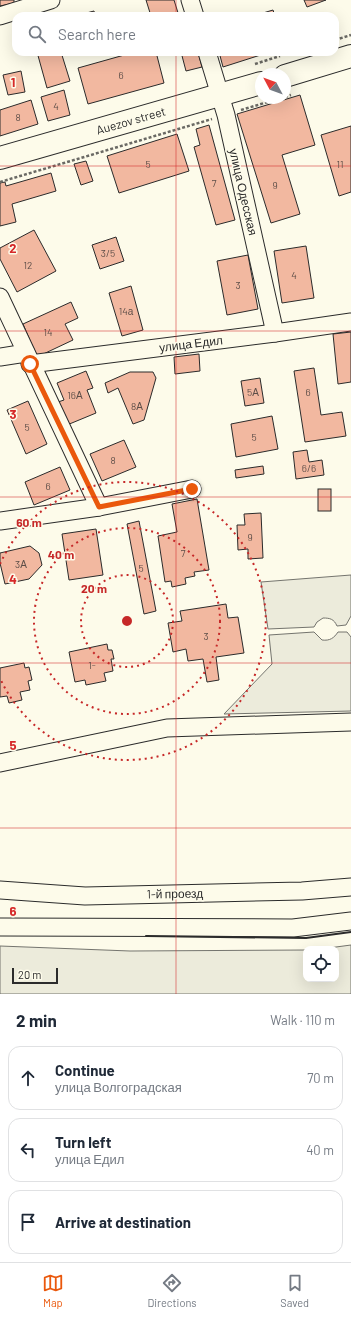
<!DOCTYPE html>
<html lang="en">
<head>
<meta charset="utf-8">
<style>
	:root { --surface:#fff; --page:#f2f2f3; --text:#1f2937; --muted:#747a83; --line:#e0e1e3; --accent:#ea580c }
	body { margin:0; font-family:Barlow,sans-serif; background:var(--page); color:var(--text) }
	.controls { position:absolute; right:12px; bottom:12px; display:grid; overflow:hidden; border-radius:8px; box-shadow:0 4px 16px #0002 }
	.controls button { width:36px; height:36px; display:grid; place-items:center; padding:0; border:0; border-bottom:1px solid var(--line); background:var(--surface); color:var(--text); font:20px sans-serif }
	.compass { position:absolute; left:255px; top:68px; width:36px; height:36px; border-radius:50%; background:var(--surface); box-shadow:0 4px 16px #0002; rotate:311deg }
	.scale { position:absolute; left:12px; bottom:10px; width:46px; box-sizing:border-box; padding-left:4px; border:2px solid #2b2b2b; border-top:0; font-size:11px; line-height:14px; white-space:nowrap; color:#2b2b2b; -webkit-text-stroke:3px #fdfbea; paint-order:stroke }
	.stop { position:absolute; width:12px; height:12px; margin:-9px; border:3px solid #ea580c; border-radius:50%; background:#fff }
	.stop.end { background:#ea580c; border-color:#fff; box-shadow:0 1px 4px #0008 }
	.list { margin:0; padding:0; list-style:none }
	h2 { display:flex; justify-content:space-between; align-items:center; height:52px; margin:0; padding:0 16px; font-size:17px }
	h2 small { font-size:13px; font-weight:400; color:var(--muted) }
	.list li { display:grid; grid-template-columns:26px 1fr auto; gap:12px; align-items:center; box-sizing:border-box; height:64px; margin:0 8px 8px; padding:0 8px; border:1px solid var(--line); border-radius:12px }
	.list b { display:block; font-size:15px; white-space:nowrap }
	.list p { margin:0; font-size:13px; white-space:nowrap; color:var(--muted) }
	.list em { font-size:13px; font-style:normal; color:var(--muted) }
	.icon { flex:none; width:22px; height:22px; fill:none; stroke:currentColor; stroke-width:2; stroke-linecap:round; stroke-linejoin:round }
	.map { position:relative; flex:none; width:351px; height:994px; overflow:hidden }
	.search { position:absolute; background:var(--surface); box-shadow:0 4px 16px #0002; left:12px; right:12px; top:12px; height:44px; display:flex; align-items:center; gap:10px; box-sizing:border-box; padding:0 14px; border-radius:12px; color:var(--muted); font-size:15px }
	.sheet { height:268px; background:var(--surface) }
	nav { display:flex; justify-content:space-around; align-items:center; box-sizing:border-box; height:56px; border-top:1px solid var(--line); background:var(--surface); font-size:11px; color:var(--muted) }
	nav a { display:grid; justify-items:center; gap:2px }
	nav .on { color:var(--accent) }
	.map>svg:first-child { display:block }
	.green { fill:#ecebdb; stroke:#74746e }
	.building { fill:#f2b8a0; stroke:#2b2b2b }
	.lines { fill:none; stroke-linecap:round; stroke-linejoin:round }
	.minor-casing { stroke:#2b2b2b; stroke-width:19 }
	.major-casing { stroke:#2b2b2b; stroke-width:24 }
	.path { stroke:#6a6964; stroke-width:2.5; stroke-dasharray:3 2; stroke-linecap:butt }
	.minor { stroke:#fdfbea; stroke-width:17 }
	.major { stroke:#fdfbea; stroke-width:22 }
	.wall { stroke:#2b2b2b; stroke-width:2 }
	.route { stroke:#ea580c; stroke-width:5 }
	.grid { fill:none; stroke:#d62828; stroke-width:1; stroke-opacity:0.55 }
	.ring { fill:none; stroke:#c62828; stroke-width:2; stroke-dasharray:2 4 }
	.labels { text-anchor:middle; stroke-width:3; stroke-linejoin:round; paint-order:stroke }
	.number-label { font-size:10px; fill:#5d4e48 }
	.street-label { font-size:12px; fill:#2b2b2b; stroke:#fdfbea }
	.grid-label { font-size:13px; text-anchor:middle; font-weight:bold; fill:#d62828; stroke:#fdfbea; stroke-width:3; stroke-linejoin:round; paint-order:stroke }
	.centre { fill:#c62828; stroke:#fdfbea; stroke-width:2 }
	.ring-label { font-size:12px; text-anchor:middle; font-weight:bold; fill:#c62828; stroke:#fdfbea; stroke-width:3; stroke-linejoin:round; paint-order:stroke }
</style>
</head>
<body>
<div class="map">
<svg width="351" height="994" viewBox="0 0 351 994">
	<rect width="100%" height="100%" fill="#fdfbea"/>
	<g class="green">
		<path d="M351,575V616L346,625L337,626C334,619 330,618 323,618L317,622L314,627L268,629L261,582Z"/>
		<path d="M314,632L322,640C330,641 334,638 338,632H347L351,637V711L224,714L272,664L269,635Z"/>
		<polygon points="351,945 351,994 0,994 0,946 130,951 306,950 306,979 336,979 336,949 321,949"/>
	</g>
	<g class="building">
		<polygon points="0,0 14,0 14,3 0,6"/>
		<polygon points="146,0 174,0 179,16 151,16"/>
		<polygon points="304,0 326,0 307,7"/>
		<polygon points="273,10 275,16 253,16"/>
		<polygon points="94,11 95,16 75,16"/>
		<polygon points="37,52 61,52 70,81 47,88"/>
		<polygon points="135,52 156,52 164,83 88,104 78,68"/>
		<polygon points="181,52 198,52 202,67 186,71"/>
		<polygon points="219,52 270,52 223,67"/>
		<polygon points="21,71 25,92 8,95 3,75"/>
		<polygon points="64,90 70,115 48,121 41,97"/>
		<polygon points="300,95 315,145 282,155 300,214 271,223 237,114"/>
		<polygon points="31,100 38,124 0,136 0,110"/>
		<polygon points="209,125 235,220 216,225 194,147 200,145 196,129"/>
		<polygon points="351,126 351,192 339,196 321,135"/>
		<polygon points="177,134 189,171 119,193 107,156"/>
		<polygon points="86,161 93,181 81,185 74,164"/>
		<polygon points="51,173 56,191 12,204 16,222 0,226 0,183 5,182 6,186"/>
		<polygon points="34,230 56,271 17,292 0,259 0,248"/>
		<polygon points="116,237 124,261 100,269 92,245"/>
		<polygon points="306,246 314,298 282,303 274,251"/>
		<polygon points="248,255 258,309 227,315 217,261"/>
		<polygon points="131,286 143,330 122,336 109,293"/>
		<polygon points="71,302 78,318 65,324 73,340 37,357 23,324"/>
		<polygon points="351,332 351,382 338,384 333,334"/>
		<polygon points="199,354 200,371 175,374 174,357"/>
		<polygon points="314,368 321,415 342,412 346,436 305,442 294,371"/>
		<polygon points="86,371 93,388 87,390 96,413 67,425 58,402 64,400 57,383"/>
		<polygon points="130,372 153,372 156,378 144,420 133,424 118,388 108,393 105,383"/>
		<polygon points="260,378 264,403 245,406 241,381"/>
		<polygon points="28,401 47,444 26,454 7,410"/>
		<polygon points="272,416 278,449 236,457 231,424"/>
		<polygon points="124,440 136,467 102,481 90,454"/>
		<polygon points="307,450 309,462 322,460 324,475 296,479 293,452"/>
		<polygon points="263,466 264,474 236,478 235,470"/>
		<polygon points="60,467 70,490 34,505 25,482"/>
		<rect x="318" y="489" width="13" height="22"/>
		<polygon points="197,499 209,570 194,572 195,576 185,578 186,584 172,587 171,581 165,582 158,536 177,532 172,504"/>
		<polygon points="261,513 263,558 248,559 248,549 238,550 237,525 245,525 244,514"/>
		<polygon points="139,521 156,611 144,614 127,524"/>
		<polygon points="96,529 103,575 69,580 62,534"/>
		<polygon points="30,546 39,553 42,565 29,579 5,584 0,563 0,553"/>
		<polygon points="226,604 228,618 238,617 244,653 216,657 219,680 207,682 203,659 188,661 186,649 173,652 168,623 182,621 180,611"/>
		<polygon points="107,644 108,650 112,650 114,659 111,659 113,671 104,673 106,681 86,685 85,680 75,682 69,652"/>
		<polygon points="24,663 25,668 29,667 32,680 28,681 30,690 20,692 22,700 9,703 7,696 0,697 0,668"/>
	</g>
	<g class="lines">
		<defs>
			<g id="minor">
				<polyline points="190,0 195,16"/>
				<polyline points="0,16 51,0"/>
				<polyline points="207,52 226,115 275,333"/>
				<polyline points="0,297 99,507"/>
				<polyline points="0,357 26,353"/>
				<polyline points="30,364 275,333 351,322"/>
				<polyline points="0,521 99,507 192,489"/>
				<polyline points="0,763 167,728 351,722"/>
				<polyline points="0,890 85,896 302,891 351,887"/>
				<polyline points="0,927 293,928 351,921"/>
			</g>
			<g id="major">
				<polyline points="285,76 351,56"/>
				<polyline points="0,158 261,83"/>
			</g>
		</defs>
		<use href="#minor" class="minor-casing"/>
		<use href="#major" class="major-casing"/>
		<g class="path">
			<polyline points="335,40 351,35"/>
			<polyline points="255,64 280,56"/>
			<polyline points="285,97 291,95"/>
			<polyline points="241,110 281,98"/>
			<polyline points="0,182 212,119"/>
		</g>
		<use href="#minor" class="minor"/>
		<use href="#major" class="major"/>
		<polyline class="wall" points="146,936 306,938 351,932"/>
	</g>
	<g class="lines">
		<polyline class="route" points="30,364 99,507 192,489"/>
	</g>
	<path class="grid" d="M176,0V16M176,52V994M0,166H351M0,331H351M0,497H351M0,663H351M0,828H351"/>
	<g class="ring">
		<circle cx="127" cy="621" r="46"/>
		<circle cx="127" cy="621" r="93"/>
		<path d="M0 564A139 139 0 1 1 0 678"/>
	</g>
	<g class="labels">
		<g class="number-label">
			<text x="121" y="79">6</text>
			<text x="56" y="110">4</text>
			<text x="18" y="121">8</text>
			<text x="148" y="168">5</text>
			<text x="340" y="168">11</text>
			<text x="214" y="187">7</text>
			<text x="275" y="189">9</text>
			<text x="108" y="257">3/5</text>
			<text x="28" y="269">12</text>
			<text x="294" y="279">4</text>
			<text x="238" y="289">3</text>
			<text x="126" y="315">14а</text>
			<text x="48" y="336">14</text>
			<text x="253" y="396">5А</text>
			<text x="308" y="396">6</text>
			<text x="75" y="399">16А</text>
			<text x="137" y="410">8А</text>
			<text x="27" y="431">5</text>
			<text x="254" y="441">5</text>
			<text x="113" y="464">8</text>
			<text x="309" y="472">6/6</text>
			<text x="48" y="490">6</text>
			<text x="250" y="541">9</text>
			<text x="183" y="557">7</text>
			<text x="21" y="568">3А</text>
			<text x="141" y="572">5</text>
			<text x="206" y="640">3</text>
			<text x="92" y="669">1-</text>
		</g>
		<g class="street-label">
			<text transform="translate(131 121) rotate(-16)" y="4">Auezov street</text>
			<text transform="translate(243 192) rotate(77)" y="4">улица Одесская</text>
			<text transform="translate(191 344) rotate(-7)" y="4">улица Едил</text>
			<text transform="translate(175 894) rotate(-1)" y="4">1-й проезд</text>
		</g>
	</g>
	<g class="grid-label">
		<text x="13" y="87">1</text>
		<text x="13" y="253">2</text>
		<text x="13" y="419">3</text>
		<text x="13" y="584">4</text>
		<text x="13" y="750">5</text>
		<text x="13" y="916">6</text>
	</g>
	<circle cx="127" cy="621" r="6" class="centre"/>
	<g class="ring-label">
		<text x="29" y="527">60 m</text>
		<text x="61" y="559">40 m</text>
		<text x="94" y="593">20 m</text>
	</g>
</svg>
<div class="controls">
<button><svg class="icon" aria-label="locate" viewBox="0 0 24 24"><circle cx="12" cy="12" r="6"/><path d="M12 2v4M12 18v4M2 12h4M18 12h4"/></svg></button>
</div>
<svg class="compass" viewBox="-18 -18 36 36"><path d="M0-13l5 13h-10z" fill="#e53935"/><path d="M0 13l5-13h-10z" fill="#747a83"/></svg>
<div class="scale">20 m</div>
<div class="stop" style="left:30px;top:364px"></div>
<div class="stop end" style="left:192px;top:489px"></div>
<div class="search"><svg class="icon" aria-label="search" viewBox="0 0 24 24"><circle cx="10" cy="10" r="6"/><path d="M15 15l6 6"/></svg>Search here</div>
</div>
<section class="sheet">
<h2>2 min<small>Walk · 110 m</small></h2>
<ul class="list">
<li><svg class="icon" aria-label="ahead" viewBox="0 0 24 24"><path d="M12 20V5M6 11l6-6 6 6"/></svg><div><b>Continue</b><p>улица Волгоградская</p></div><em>70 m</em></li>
<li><svg class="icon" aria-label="left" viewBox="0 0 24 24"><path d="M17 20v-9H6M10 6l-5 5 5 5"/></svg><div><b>Turn left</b><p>улица Едил</p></div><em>40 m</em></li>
<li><svg class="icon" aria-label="arrive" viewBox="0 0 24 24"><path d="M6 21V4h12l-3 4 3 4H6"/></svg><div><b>Arrive at destination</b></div></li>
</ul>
</section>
<nav>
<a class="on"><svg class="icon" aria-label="map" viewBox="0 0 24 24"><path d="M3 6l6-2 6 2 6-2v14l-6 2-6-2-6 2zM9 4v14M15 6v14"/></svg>Map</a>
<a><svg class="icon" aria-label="directions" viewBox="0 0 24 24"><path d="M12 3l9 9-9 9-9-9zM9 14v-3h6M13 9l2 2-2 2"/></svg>Directions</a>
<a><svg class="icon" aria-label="saved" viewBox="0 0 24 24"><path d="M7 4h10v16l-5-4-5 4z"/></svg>Saved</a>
</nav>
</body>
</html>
